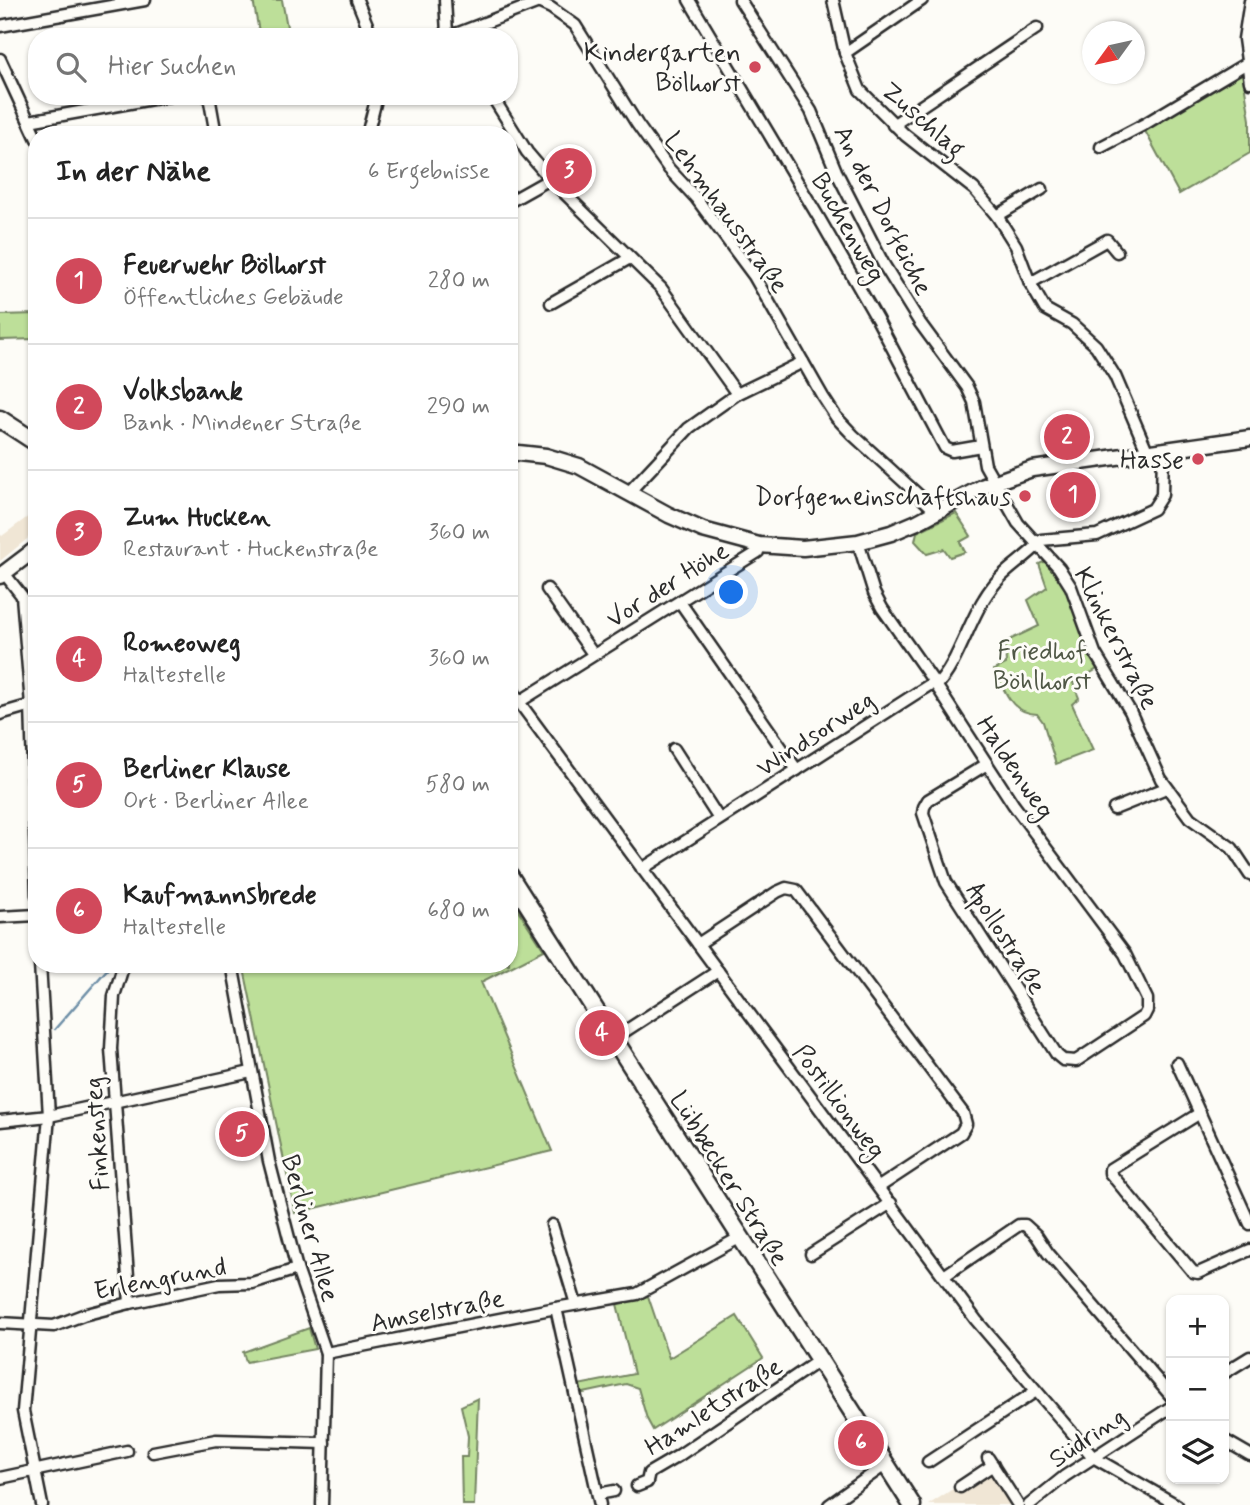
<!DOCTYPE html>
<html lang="de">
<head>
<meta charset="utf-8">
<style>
	:root { --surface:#fff; --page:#f6f6f6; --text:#222; --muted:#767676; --line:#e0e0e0; --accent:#d1495b }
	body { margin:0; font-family:Mynerve,sans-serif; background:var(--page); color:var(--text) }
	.controls { position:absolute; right:21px; bottom:21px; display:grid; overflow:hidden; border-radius:14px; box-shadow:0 2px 5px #0004 }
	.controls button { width:63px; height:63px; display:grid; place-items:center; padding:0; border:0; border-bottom:2px solid var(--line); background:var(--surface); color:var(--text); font:35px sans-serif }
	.compass { position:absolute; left:1082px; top:21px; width:63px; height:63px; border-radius:50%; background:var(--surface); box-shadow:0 2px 5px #0004; rotate:237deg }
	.you { position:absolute; left:732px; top:593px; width:24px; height:24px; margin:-18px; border:5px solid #fff; border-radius:50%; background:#1a73e8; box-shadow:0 0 0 10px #1a73e833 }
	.badge { display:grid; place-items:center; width:46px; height:46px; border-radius:50%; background:var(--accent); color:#fff; font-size:23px; font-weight:700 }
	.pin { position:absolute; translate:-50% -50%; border:4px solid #fff; box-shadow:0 2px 7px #0006 }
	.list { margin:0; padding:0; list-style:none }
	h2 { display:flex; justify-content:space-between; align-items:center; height:91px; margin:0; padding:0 28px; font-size:30px }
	h2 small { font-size:23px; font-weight:400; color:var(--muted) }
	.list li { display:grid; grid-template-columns:46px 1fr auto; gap:21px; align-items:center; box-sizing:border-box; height:126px; padding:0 28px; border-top:2px solid var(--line) }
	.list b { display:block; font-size:26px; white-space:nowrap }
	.list p { margin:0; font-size:23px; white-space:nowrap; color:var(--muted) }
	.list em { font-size:23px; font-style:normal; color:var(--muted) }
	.icon { flex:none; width:38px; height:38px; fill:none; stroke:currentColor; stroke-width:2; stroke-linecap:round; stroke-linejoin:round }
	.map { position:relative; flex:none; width:1250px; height:1505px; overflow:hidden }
	.search { position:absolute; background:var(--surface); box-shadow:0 2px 5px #0004; left:28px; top:28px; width:490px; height:77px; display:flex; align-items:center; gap:18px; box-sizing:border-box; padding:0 24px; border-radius:28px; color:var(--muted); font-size:26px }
	.panel { position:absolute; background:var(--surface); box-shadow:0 2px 5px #0004; left:28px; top:126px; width:490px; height:847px; border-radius:28px }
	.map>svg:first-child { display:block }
	.built { fill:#f0e6d5 }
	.green { fill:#bddf99; stroke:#748562; stroke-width:2 }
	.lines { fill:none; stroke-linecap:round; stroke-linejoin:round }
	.stream { stroke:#6e8fa7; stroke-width:2.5 }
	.street-casing { stroke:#2b2b2b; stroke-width:15 }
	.secondary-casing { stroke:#2b2b2b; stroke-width:19 }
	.primary-casing { stroke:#2b2b2b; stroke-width:21 }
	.street { stroke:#fdfcf7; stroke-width:10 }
	.secondary { stroke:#fdfcf7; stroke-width:14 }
	.primary { stroke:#fdfcf7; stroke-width:16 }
	.poi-dot { fill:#d1495b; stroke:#fdfcf7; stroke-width:2.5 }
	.labels { text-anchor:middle; stroke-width:6; stroke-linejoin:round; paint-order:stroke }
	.poi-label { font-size:26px; fill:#2b2b2b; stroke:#fdfcf7; text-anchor:end }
	.street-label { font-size:26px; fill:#2b2b2b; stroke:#fdfcf7 }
	.park-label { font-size:26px; fill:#505846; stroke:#fdfcf7 }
</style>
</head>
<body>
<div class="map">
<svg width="1250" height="1505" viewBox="0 0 1250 1505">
	<rect width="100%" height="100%" fill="#fdfcf7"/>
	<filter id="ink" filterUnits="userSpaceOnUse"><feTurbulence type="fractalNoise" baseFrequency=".0143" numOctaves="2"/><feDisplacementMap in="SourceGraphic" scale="14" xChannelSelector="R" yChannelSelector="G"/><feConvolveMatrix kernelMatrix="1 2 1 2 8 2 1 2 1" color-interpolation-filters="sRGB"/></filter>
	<g filter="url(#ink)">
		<g class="built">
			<polygon points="37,510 37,531 0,561 0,534 2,536"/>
			<polygon points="990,1465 1015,1505 928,1505"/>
		</g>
		<g class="green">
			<polygon points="253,0 282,0 288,32 260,37"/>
			<polygon points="1242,70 1250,120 1250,153 1179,194 1144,129"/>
			<polygon points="37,314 37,339 0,340 0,315"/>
			<polygon points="956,513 971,536 960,542 965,552 950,557 944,549 927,554 915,541 917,532"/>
			<path d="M1048,560L1070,593L1099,668L1073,683L1079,698L1072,704L1093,750L1056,764L1043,722L1037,714C1010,713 1006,692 994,670L1006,664L1005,642L1039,626L1028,600L1047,587L1039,564Z"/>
			<polygon points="509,896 544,950 481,982 552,1151 295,1213 243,964 509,964"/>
			<polygon points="648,1296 669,1358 737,1316 763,1358 653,1430 647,1419 638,1388 626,1384 579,1394 578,1385 634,1374 617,1304"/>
			<polygon points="309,1328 315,1349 246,1362 243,1352"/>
			<polygon points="478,1398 474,1505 462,1505 461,1457 467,1457 468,1436 461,1406"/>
		</g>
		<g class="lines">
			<polyline class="stream" points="55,1029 111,965"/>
			<defs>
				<g id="street">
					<polyline points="357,0 372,37"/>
					<polyline points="445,0 447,33"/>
					<polyline points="689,0 819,218 877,319 945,448 952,451 981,446"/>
					<polyline points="740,0 811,111 836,171 884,265 920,323 967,387 974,402 985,465 1018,523 1059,568 1071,587 1095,653 1130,711 1161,779 1190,818 1232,848 1250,875"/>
					<polyline points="833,0 845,53 860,90 905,135 974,189 997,216 1016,246 1030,283 1045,309 1072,324 1096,346 1115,376 1148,453"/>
					<polyline points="1250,1 1244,39 1250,82"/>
					<polyline points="538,2 551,8 575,25 637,124 669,169 696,198 754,276 823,397 836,417 853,435 937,512"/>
					<polyline points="0,26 145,0"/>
					<polyline points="439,37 447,33 456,34 544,0"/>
					<polyline points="845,53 922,0"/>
					<polyline points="0,59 37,139"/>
					<polyline points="209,96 216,135"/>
					<polyline points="492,96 527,152 550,179 661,288 737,394"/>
					<polyline points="29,121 169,96"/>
					<polyline points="893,125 1037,28"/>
					<polyline points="367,135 377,96"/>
					<polyline points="1101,147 1143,125 1247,63"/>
					<polyline points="509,202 550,179"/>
					<polyline points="997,216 1042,189"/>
					<polyline points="1030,283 1107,240 1117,252"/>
					<polyline points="551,303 630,258"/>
					<polyline points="629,492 689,428 737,394 803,362"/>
					<polyline points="858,542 874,593 882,608 934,682 1013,804 1125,954 1147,999 1147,1010 1144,1016 1076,1061 1063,1060 1057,1055 946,882 923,813 924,807 928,800 987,764"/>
					<polyline points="1035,542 1041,540 1097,535 1153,509 1162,495 1163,451"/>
					<polyline points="4,573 22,596 31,705 37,895"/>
					<polyline points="547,589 593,654"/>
					<polyline points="680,602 797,770"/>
					<polyline points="509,682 519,702 976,1320 1093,1457 1177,1505"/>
					<path d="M936,686C955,669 969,622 984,599C1001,571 1016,566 1038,545"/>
					<polyline points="519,702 758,552 759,545"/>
					<polyline points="0,714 31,705"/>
					<polyline points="674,749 719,819"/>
					<polyline points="1114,809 1166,788"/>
					<polyline points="642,869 934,682"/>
					<polyline points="0,917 37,915"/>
					<polyline points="698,944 777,892 786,888 796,890 963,1113 966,1124 961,1133 879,1187"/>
					<polyline points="40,964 49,1116 23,1411 42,1505"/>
					<polyline points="124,964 114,996 111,1049 130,1303"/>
					<polyline points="232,964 269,1161 297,1269 326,1353 322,1505"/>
					<polyline points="613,1039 718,971"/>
					<polyline points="1177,1063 1250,1224"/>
					<polyline points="1200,1113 1110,1169 1110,1173 1193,1272 1198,1273 1250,1250"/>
					<polyline points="0,1121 49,1116 251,1072"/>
					<polyline points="552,1225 576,1304"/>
					<polyline points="811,1254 891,1203"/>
					<polyline points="944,1276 1019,1225 1025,1225 1036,1235 1048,1253 1171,1396"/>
					<polyline points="556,1308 600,1505"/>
					<polyline points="0,1323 54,1326 83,1315 130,1303 219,1284 252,1283 297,1269"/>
					<polyline points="326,1353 556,1308 637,1294 739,1238"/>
					<polyline points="1224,1373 1250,1357"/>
					<polyline points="1224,1440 1250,1455"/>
					<polyline points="153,1452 216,1440 324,1443"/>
					<polyline points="988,1458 1018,1505"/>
					<polyline points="928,1462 1036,1391"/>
					<polyline points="0,1478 127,1451"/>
					<polyline points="637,1486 647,1482 649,1473 678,1456 818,1361"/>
					<polyline points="960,1487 993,1465"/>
					<polyline points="598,1494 614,1491"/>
					<polyline points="829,1505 885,1465"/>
					<polyline points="1029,1505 1065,1476 1171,1407"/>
				</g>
				<g id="secondary">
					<polyline points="509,452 546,456 579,466 669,515 703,530 759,545 803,548 858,542 891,533 917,522 984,486 1032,469 1250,438"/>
					<polyline points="0,576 37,548"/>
				</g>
				<g id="primary">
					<polyline points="0,419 37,443"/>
					<polyline points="509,875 912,1505"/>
				</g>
			</defs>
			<use href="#street" class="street-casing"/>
			<use href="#secondary" class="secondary-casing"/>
			<use href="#primary" class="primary-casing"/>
			<use href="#street" class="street"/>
			<use href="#secondary" class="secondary"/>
			<use href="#primary" class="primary"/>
		</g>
	</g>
	<g class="poi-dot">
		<circle cx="755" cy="67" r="7"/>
		<circle cx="1198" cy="459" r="7"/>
		<circle cx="1025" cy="496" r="7"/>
	</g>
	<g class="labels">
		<g class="poi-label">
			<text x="741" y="61">Kindergarten<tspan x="741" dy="30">Bölhorst</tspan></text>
			<text x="1184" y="468">Hasse</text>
			<text x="1011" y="505">Dorfgemeinschaftshaus</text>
		</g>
		<g class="street-label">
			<text transform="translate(924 119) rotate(41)" y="9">Zuschlag</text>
			<text transform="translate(884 210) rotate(63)" y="9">An der Dorfeiche</text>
			<text transform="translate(727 212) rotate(54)" y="9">Lehmhausstraße</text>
			<text transform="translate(849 227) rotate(60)" y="9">Buchenweg</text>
			<text transform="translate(667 584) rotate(-32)" y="9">Vor der Höhe</text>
			<text transform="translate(1117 638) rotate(63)" y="9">Klinkerstraße</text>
			<text transform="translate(815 733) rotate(-33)" y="9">Windsorweg</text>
			<text transform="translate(1016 767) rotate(56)" y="9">Haldenweg</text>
			<text transform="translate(1007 938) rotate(58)" y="9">Apollostraße</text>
			<text transform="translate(840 1101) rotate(53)" y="9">Postillionweg</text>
			<text transform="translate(96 1134) rotate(-94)" y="9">Finkensteg</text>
			<text transform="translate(730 1178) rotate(58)" y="9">Lübbecker Straße</text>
			<text transform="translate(311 1228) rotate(74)" y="9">Berliner Allee</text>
			<text transform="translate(160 1278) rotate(-11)" y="9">Erlengrund</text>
			<text transform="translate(437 1310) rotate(-11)" y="9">Amselstraße</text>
			<text transform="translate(713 1406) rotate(-33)" y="9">Hamletstraße</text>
			<text transform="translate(1087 1437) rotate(-34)" y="9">Südring</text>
		</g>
		<g class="park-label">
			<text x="1042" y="659">Friedhof<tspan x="1042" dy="30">Böhlhorst</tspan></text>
		</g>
	</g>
</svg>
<div class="controls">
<button>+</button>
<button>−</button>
<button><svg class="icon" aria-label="layers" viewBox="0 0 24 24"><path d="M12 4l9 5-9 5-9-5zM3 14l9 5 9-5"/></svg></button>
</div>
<svg class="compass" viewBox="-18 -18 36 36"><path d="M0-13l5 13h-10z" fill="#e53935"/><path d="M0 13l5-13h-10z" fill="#767676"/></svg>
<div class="you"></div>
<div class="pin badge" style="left:1073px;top:495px">1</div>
<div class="pin badge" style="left:1067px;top:437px">2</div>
<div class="pin badge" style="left:569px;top:171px">3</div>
<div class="pin badge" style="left:602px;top:1033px">4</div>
<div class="pin badge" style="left:242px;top:1134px">5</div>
<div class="pin badge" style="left:861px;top:1443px">6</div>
<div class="search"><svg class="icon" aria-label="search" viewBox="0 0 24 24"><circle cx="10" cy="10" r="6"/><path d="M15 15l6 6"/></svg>Hier suchen</div>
<section class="panel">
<h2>In der Nähe<small>6 Ergebnisse</small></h2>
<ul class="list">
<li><span class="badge">1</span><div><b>Feuerwehr Bölhorst</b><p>Öffentliches Gebäude</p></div><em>280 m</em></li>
<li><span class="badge">2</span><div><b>Volksbank</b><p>Bank · Mindener Straße</p></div><em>290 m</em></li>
<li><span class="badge">3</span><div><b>Zum Hucken</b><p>Restaurant · Huckenstraße</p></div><em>360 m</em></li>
<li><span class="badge">4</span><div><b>Romeoweg</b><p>Haltestelle</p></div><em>360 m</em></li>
<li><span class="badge">5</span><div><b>Berliner Klause</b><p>Ort · Berliner Allee</p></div><em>580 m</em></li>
<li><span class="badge">6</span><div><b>Kaufmannsbrede</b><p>Haltestelle</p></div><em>680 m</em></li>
</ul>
</section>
</div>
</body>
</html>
